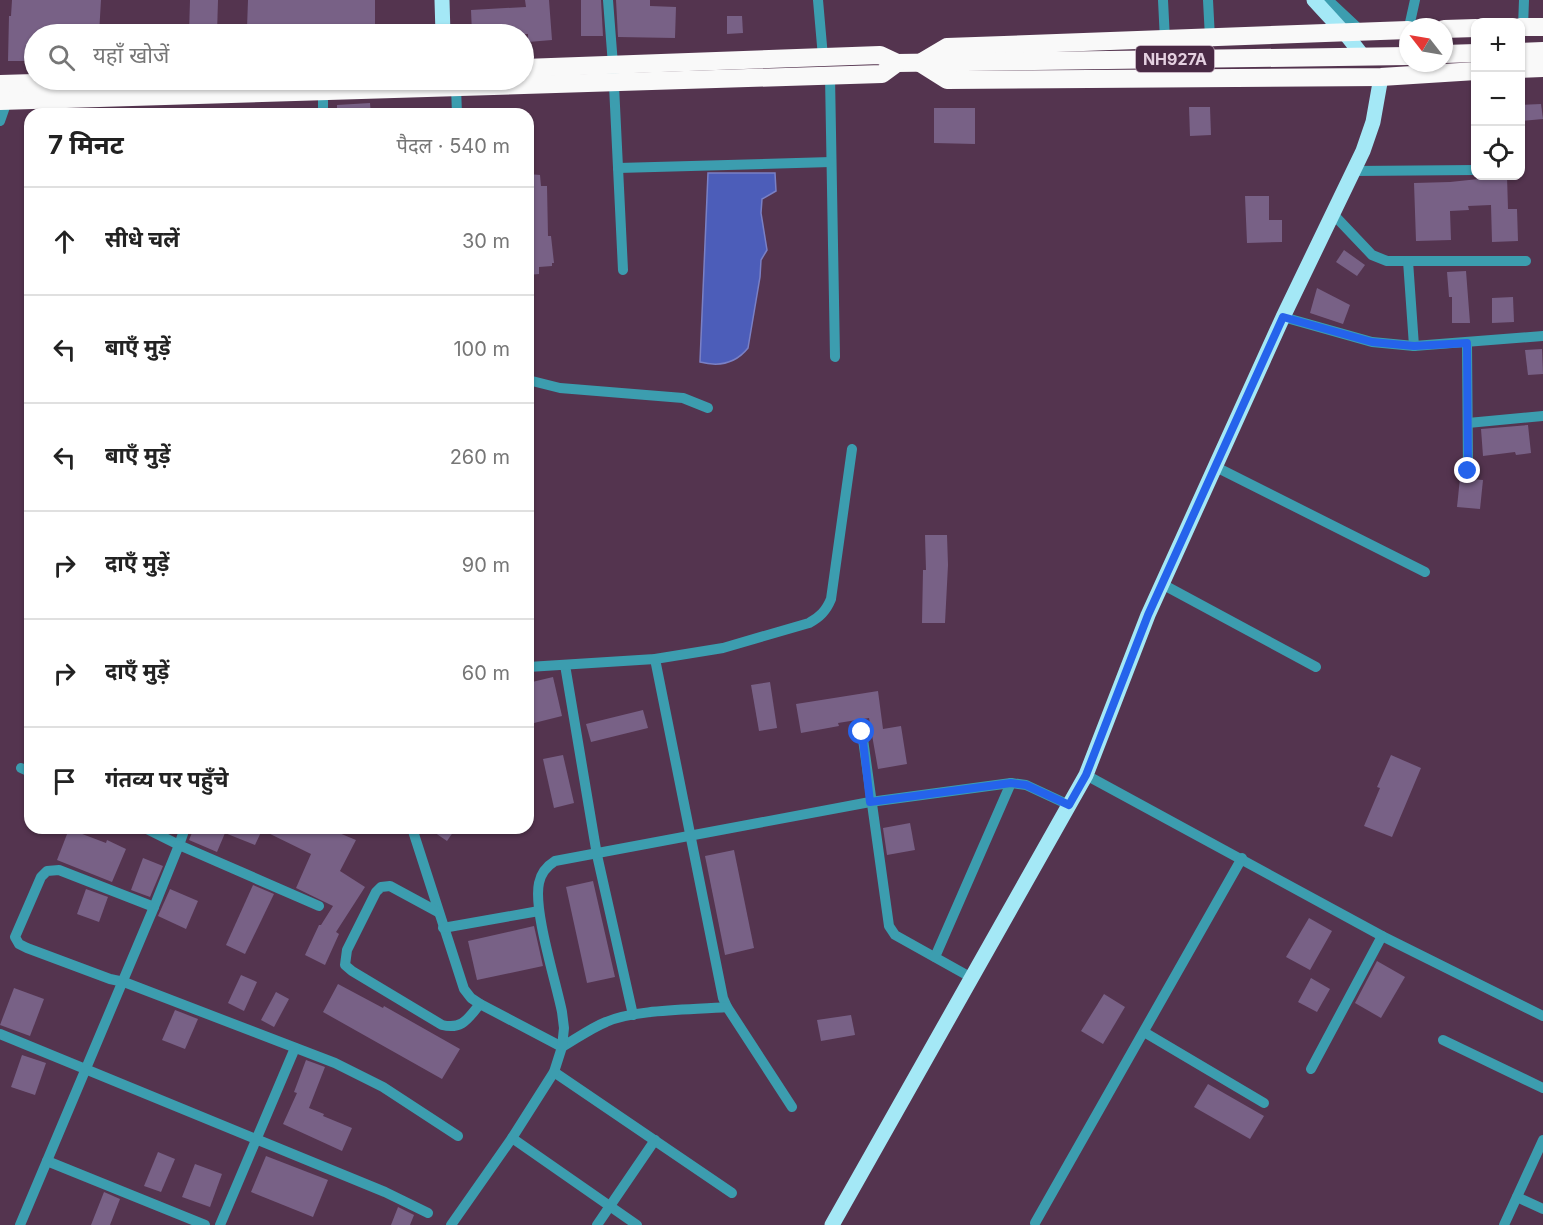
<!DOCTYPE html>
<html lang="hi">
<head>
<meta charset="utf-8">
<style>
	:root { --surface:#fff; --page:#f6f6f6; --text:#222; --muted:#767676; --line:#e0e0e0 }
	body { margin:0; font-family:Inter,"Noto Sans Devanagari",sans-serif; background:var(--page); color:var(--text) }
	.controls { position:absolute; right:18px; top:18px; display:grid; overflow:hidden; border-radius:12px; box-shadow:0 2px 4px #0004 }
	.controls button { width:54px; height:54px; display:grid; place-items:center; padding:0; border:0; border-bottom:2px solid var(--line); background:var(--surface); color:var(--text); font:30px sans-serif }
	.compass { position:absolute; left:1399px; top:18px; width:54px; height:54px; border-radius:50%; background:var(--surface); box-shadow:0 2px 4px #0004; rotate:301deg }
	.stop { position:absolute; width:18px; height:18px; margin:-14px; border:4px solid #2563eb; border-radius:50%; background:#fff }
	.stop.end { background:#2563eb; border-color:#fff; box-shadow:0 2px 6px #0008 }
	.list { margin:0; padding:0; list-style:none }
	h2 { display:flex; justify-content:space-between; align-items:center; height:78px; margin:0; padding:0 24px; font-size:26px }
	h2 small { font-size:20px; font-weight:400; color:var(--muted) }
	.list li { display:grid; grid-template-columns:39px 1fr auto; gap:18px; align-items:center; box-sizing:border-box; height:108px; padding:0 24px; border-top:2px solid var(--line) }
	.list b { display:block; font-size:22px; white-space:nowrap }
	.list em { font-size:20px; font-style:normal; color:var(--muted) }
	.icon { flex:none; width:33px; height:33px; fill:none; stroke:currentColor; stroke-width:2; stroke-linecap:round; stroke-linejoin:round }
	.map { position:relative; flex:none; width:1543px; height:1225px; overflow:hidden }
	.search { position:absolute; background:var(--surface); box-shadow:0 2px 4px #0004; left:24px; top:24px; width:510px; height:66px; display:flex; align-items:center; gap:15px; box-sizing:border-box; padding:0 21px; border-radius:33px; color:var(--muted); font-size:22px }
	.panel { position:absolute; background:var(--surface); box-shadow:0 2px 4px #0004; left:24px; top:108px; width:510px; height:726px; border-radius:18px }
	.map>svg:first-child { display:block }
	.water { fill:#4c5db9; stroke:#7a80c5; stroke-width:1.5 }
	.building { fill:#786186 }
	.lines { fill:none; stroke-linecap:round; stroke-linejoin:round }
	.minor { stroke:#3c9daf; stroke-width:10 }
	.major { stroke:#a4e8f6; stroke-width:15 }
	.highway { stroke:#f9f9f9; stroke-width:18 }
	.route { stroke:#2563eb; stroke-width:8 }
	.labels { text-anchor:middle; stroke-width:6; stroke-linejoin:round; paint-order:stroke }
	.shield { fill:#492944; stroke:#b69eb1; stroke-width:1.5 }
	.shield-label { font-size:16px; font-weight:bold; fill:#e4d0e0 }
</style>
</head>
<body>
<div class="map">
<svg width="1543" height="1225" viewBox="0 0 1543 1225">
	<rect width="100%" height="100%" fill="#54344f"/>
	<path class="water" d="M708,173H775L776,191L762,199L761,213L767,250L761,260L760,277L748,348C736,363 719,367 700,362Z"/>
	<g class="building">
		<polygon points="12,0 101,0 99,34 34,34 34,61 8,61 9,16 11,16"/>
		<polygon points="190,0 218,0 217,34 189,34"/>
		<polygon points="248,0 375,0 375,34 300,34 300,30 247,28"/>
		<polygon points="525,0 549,0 552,40 528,42 528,34 472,34 471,10 526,7"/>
		<polygon points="581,0 601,0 603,36 581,36"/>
		<polygon points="616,0 650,0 650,6 676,7 675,38 618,37"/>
		<polygon points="727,16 742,16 743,33 727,34"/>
		<polygon points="370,103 371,114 337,114 337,105"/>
		<polygon points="1541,104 1543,119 1521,121 1521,105"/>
		<polygon points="1189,107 1210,107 1211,135 1190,136"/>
		<polygon points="934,108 975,108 975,144 934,143"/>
		<polygon points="528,174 540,175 541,186 547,186 548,236 551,236 554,263 552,263 552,266 539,267 539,274 528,275"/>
		<polygon points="1507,176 1508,209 1517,209 1518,241 1492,242 1491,205 1468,206 1469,210 1450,211 1451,240 1416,241 1414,183 1450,182"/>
		<polygon points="1245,196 1269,196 1269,220 1282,220 1282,242 1247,243"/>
		<polygon points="1344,250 1365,265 1357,276 1336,262"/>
		<polygon points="1466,271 1470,323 1452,323 1452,297 1449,297 1447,272"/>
		<polygon points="1317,288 1350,305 1343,324 1310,313"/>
		<polygon points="1513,297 1514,322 1492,323 1492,298"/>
		<polygon points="1542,349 1543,374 1528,375 1525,350"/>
		<polygon points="1528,425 1531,453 1516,455 1515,452 1483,456 1481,429"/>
		<polygon points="1460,478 1483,480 1480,509 1457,507"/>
		<polygon points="925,535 947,535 948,565 945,623 922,623 923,570 926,570"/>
		<polygon points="553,677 562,716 534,723 528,696 528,683"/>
		<polygon points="770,682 777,728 759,731 751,685"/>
		<polygon points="878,691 883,729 901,726 907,764 878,769 869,718 838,723 839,726 801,733 796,704"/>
		<polygon points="643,710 648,728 591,742 586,724"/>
		<polygon points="563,755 574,803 554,808 543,759"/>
		<polygon points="1391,755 1421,768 1392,837 1364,826 1380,788 1377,787"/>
		<polygon points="910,823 915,850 887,855 883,828"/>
		<polygon points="194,828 327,828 356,840 340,871 365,887 336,932 339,934 325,965 305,955 319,925 321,925 333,906 296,888 311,854 262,830 255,845 225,833 217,852 189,840"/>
		<polygon points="428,828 456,828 447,841"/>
		<polygon points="69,829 106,843 107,840 126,849 112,882 57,860"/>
		<polygon points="734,850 754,948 725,955 705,856"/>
		<polygon points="143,858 163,866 150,897 131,890"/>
		<polygon points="593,881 615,977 587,983 566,887"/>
		<polygon points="253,885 274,894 245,954 226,945"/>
		<polygon points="86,889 108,897 99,922 77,914"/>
		<polygon points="170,889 198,901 186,929 158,916"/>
		<polygon points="1309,918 1332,931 1310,970 1286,957"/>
		<polygon points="534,926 543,966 477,980 468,941"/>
		<polygon points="1377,961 1405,977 1381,1018 1355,1003"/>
		<polygon points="241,975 257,982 244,1011 228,1003"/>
		<polygon points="1311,978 1330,989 1317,1012 1298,1002"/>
		<polygon points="338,984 383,1008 384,1006 460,1049 442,1079 323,1012"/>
		<polygon points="14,988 44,999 30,1036 0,1025"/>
		<polygon points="276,992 289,999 274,1027 261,1020"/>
		<polygon points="1104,994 1125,1007 1103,1044 1081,1031"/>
		<polygon points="175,1010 198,1019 185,1049 162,1040"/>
		<polygon points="851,1015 855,1035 821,1041 817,1020"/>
		<polygon points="22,1055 46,1063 35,1095 11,1087"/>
		<polygon points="306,1060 325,1067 309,1108 324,1114 323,1116 352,1128 342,1151 283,1124 297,1093 294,1092"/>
		<polygon points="1208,1084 1264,1116 1250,1139 1194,1107"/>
		<polygon points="158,1152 175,1159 161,1192 144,1186"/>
		<polygon points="266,1156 328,1180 313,1217 251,1192"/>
		<polygon points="195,1164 222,1174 210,1207 182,1197"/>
		<polygon points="104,1192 120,1199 110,1225 91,1225"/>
		<polygon points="398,1207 414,1215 410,1225 391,1225"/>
	</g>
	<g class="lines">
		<g class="minor">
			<polyline points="608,0 613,65 623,270"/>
			<polyline points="818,0 823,57"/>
			<polyline points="1163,0 1165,40"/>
			<polyline points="1208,0 1210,38"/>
			<polyline points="1328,0 1361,31"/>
			<polyline points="1409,27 1415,0"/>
			<polyline points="1523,27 1524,0"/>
			<polyline points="830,76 835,357"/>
			<polyline points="456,87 457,114"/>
			<polyline points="323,91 323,114"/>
			<polyline points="0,121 7,101"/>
			<polyline points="618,168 831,162"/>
			<polyline points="1354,171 1476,170"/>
			<polyline points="1334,215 1372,255 1387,261 1526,261"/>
			<polyline points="1408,261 1414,346"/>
			<polyline points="1283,317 1372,342 1414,346 1543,336"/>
			<polyline points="1467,343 1468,471"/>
			<polyline points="528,380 560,388 683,398 708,408"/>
			<polyline points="1468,423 1543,416"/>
			<polyline points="1214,466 1425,572"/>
			<polyline points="1162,584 1316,667"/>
			<polyline points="655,659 723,998 727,1007 792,1107"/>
			<polyline points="565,665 597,855 633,1015"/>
			<path d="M528,667L655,659L723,648L809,623C820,617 826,611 831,599L852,449"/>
			<polyline points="862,732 889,926 895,935 972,978"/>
			<polyline points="21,768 30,772"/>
			<polyline points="1086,775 1382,936 1543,1016"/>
			<polyline points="145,828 179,845 185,828"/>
			<path d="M412,828L464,989L471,998L480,1004L562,1047C576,1039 591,1028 606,1022C635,1009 694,1010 727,1007"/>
			<polyline points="319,906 179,845 154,907 59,870 47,871 41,877 15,937 19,944 27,948 110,979 124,982 335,1063 383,1087 458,1136"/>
			<path d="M438,912L390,886L381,887L376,892L347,950L345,965L352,971L442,1025C463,1030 468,1018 480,1004"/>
			<polyline points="443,928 539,911"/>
			<polyline points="935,957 1011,783"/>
			<polyline points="1144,1032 1264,1103"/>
			<polyline points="0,1034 385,1192 428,1213"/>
			<polyline points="1443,1040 1543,1088"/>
			<polyline points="1311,1069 1382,936"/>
			<polyline points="554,1072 732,1193"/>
			<polyline points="512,1138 637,1225"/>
			<polyline points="47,1161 205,1225"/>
			<polyline points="1517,1197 1543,1209"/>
			<polyline points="1035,1223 1242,858"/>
			<polyline points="20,1225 154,907"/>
			<polyline points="220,1225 295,1048"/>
			<path d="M451,1225L512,1138L554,1072L562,1047L564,1028L562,1012C556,982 533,910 539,883C541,873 547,866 555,861L870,802L1011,783L1026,785L1069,805"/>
			<polyline points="597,1225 655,1140"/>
			<polyline points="1504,1225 1543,1140"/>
		</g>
		<g class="major">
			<polyline points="442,0 443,34"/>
			<polyline points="1314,0 1348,37 1362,55"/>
			<polyline points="832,1225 1086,775 1148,615 1283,317 1363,151 1373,122 1381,77"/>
		</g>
		<g class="highway">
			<polyline points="1520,27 1543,27"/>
			<polyline points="1444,29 1476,28"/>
			<polyline points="1408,30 947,47 920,63 947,80 1381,77 1476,71"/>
			<polyline points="1520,52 1543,51"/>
			<polyline points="1444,54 1476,53"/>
			<polyline points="524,68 880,55 897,63 1408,56"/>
			<polyline points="1520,69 1543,68"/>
			<polyline points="0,84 137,80"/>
			<polyline points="0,101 882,74 897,63"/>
		</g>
	</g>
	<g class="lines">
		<polyline class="route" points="862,732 870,802 1011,783 1026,785 1069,805 1086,775 1148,615 1283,317 1372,342 1414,346 1467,343 1468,471"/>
	</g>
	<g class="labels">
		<rect class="shield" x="1136" y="46" width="78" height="26" rx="4.5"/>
		<g class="shield-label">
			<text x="1175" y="65">NH927A</text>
		</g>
	</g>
</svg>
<div class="controls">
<button>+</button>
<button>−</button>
<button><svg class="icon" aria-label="locate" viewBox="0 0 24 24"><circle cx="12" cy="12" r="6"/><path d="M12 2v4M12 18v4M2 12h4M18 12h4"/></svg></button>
</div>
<svg class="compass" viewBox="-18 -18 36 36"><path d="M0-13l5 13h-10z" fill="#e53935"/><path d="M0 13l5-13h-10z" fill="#767676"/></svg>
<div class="stop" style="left:862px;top:732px"></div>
<div class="stop end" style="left:1468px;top:471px"></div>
<div class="search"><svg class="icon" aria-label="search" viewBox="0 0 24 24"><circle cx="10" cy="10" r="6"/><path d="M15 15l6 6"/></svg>यहाँ खोजें</div>
<section class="panel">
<h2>7 मिनट<small>पैदल · 540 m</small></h2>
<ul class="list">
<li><svg class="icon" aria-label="ahead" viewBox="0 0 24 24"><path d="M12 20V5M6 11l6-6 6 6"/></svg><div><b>सीधे चलें</b></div><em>30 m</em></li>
<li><svg class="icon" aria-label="left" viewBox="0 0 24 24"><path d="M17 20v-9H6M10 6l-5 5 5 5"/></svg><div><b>बाएँ मुड़ें</b></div><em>100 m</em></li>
<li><svg class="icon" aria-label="left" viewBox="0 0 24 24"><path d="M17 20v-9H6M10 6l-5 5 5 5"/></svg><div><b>बाएँ मुड़ें</b></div><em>260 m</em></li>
<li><svg class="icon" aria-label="right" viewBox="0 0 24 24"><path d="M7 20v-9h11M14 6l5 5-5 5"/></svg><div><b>दाएँ मुड़ें</b></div><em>90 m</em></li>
<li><svg class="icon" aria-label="right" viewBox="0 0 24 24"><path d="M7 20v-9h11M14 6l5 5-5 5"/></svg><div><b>दाएँ मुड़ें</b></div><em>60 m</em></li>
<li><svg class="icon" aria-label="arrive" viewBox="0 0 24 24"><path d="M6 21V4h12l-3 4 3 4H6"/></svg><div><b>गंतव्य पर पहुँचे</b></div></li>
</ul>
</section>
</div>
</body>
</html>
